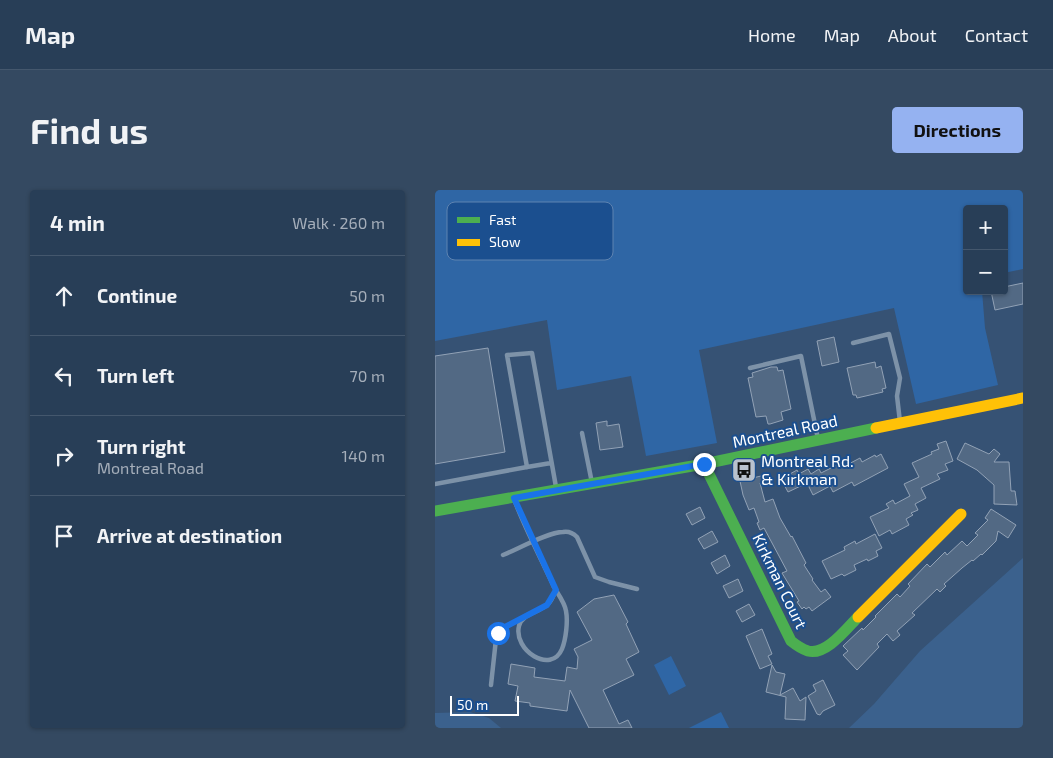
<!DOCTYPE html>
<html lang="en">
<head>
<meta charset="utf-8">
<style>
	:root { --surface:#283e57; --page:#344961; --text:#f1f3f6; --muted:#a5aeba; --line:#44576d; --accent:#95b2f1 }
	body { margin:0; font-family:"Exo 2",sans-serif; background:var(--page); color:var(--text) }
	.controls { position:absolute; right:15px; top:15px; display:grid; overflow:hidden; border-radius:5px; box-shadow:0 1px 4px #0004 }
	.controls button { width:45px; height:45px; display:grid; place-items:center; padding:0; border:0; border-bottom:1px solid var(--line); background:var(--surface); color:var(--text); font:25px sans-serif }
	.scale { position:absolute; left:15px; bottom:12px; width:69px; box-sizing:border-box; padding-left:5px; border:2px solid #fff; border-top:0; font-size:14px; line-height:18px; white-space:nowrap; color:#fff; -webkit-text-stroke:4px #1b4f8f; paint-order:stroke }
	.stop { position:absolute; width:15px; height:15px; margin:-11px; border:4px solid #1a73e8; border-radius:50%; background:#fff }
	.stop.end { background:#1a73e8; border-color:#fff; box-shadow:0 1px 5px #0008 }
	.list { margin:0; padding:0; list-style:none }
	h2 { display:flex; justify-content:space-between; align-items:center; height:65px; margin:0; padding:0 20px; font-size:21px }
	h2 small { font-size:16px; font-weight:400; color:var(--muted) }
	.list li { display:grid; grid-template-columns:32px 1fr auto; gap:15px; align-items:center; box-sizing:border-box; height:80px; padding:0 20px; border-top:1px solid var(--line) }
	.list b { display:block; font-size:19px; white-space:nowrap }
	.list p { margin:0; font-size:16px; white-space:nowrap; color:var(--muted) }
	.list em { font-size:16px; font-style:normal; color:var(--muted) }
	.icon { flex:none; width:28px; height:28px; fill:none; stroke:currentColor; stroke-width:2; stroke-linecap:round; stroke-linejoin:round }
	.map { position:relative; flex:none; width:588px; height:538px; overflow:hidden; border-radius:5px }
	header { display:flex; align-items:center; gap:30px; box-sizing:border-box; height:70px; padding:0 25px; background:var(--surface); border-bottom:1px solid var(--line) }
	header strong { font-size:24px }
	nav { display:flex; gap:28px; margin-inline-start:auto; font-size:18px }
	.intro { display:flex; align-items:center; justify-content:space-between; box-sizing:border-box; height:120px; padding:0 30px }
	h1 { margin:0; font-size:35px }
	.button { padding:12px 22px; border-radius:5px; background:var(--accent); color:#111; font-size:18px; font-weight:700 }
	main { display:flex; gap:30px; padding:0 30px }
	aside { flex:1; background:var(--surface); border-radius:5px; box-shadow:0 1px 4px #0004 }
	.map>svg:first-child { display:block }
	.green { fill:#2f66a5 }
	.water { fill:#3b618d }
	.building { fill:#526984; stroke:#92a2b6 }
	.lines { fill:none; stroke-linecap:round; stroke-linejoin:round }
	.lane { stroke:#7d92a8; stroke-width:4.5 }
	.fast { stroke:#4caf50; stroke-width:11 }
	.slow { stroke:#ffc107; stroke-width:11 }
	.route { stroke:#1a73e8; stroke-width:6 }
	.labels { text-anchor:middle; stroke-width:4; stroke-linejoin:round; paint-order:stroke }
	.street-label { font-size:16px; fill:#fff; stroke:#1b4f8f }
	.poi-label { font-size:16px; fill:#fff; stroke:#1b4f8f; text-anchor:start }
	.key { fill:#1b4f8f; stroke:#5f84b1; stroke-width:1 }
	.key-label { font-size:14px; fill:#fff }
</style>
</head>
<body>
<header>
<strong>Map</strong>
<nav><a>Home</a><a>Map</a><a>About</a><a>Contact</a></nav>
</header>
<div class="intro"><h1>Find us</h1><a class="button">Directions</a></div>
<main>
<aside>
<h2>4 min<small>Walk · 260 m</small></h2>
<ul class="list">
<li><svg class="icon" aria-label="ahead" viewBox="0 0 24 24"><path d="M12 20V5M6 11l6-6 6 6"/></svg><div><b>Continue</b></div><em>50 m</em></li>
<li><svg class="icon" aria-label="left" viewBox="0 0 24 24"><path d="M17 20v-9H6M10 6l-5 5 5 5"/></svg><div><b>Turn left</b></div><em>70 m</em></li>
<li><svg class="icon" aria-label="right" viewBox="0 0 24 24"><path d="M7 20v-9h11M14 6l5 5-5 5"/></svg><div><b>Turn right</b><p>Montreal Road</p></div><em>140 m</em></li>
<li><svg class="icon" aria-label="arrive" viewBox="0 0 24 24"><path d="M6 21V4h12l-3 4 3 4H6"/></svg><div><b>Arrive at destination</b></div></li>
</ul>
</aside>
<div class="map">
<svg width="588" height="538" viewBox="0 0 588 538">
	<rect width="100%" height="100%" fill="#365274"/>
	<g class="green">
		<polygon points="0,0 588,0 588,79 569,83 569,19 532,19 532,101 547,101 550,138 563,195 481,214 459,118 264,160 282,253 211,266 196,186 122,200 112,130 0,151"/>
		<polygon points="236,466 251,496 234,505 219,475"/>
		<polygon points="286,522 294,538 254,538"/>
	</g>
	<g class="water">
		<polygon points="588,368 588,538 414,538 439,514 485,461"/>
		<polygon points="35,522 54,528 66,538 0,538 0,523"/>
	</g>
	<g class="building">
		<polygon points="588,93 588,114 560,120 556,101 569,101 569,97"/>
		<polygon points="399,147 404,172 387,176 382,151"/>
		<polygon points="53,158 70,262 0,274 0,166"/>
		<polygon points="440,172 441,178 446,176 451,198 447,199 448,202 422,208 421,205 418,205 412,178"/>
		<polygon points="336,177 342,177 343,181 348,180 356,219 346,222 348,230 335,234 333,234 331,226 321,227 313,188 318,187 317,183"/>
		<polygon points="172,231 172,236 184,234 188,257 165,260 161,233"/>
		<polygon points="511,251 518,271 510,274 513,280 502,284 505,289 486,298 491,308 480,314 483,320 476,323 478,325 471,329 474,335 457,344 455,340 444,346 435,327 454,318 451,314 458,310 460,314 475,306 469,294 484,287 477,273 497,264 496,262 504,259 502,254"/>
		<polygon points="530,253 554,264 559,259 565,264 559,272 574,272 576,301 580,301 582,315 559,314 559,295 542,280 522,269"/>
		<polygon points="446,264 453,278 419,296 417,292 398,302 395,296 378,305 372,293 353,302 346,289 362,280 364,284 373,279 376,284 384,279 386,283 406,273 408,277 425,268 427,272 440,265 441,267"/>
		<polygon points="326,286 328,292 325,293 330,312 338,309 345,328 356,347 357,346 371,373 369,375 378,389 377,390 386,402 390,399 396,407 377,421 374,417 371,419 369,417 367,419 362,412 364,411 347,383 352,381 344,366 329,338 325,340 322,333 324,332 319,318 314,320 308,305 305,291"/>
		<polygon points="265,317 270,328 257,335 251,324"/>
		<polygon points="556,319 581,335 573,348 563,341 561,351 547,365 546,364 538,371 537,370 527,378 509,394 511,396 505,402 502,399 477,423 480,425 462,441 465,445 458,451 452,444 442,454 444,457 422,480 408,465 413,461 408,456 427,438 428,440 441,427 440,426 462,404 465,407 475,396 473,394 492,374 495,377 510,362 512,365 527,351 532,356 543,345 540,343 553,330 550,328"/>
		<polygon points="277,341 283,352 269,359 263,349"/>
		<polygon points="440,344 447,358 441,361 443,366 433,371 432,369 419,375 421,380 409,386 407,384 396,389 387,371 410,360 409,357 420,351 421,354"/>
		<polygon points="290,365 295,376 282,384 276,373"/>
		<polygon points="303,389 308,401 294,408 288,396"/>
		<polygon points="179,405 193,432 191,434 204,462 191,469 199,485 168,500 184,534 193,530 197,538 154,538 135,500 132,521 95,516 95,513 80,511 83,496 73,494 76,474 100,478 99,487 130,491 132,477 142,479 143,467 139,459 157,450 142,422 159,409"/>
		<polygon points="314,414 320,425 307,432 301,421"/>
		<polygon points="327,439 337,464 333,466 337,474 325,479 311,446"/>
		<polygon points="337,475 341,482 350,484 345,505 358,498 365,511 371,507 370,530 350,529 351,507 331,502"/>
		<polygon points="388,490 400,515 388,521 385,525 382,524 373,506 381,501 378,495"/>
	</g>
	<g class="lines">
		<g class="lane">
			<polyline points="418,153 454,144 465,188 462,206 465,232"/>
			<polyline points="315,178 366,166 383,249"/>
			<polyline points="147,243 157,293"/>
			<polyline points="116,273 92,277 72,165 97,163 121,297"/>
			<polyline points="0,294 92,277"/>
			<path d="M79,309C90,339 106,368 119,397C123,404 130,413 131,421C133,431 131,449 127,459C116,485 78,460 84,436C87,423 105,423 114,413C117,410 119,404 121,400"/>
			<path d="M68,365C83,359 113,342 128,342C133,341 138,343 142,347L160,387L174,392L202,399"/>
			<path d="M56,495L61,449C65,437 77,434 87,428"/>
		</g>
		<g class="fast">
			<path d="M269,274L356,451C361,455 367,459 373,461C391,466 412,438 423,427"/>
			<polyline points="0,321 269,274 441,238"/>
		</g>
		<g class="slow">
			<polyline points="441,238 588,208"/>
			<polyline points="423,427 526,324"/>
		</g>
	</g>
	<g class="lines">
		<polyline class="route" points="63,443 70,437 112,415 121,400 79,308 269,274"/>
	</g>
	<defs>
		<symbol id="bus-square" viewBox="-11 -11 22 22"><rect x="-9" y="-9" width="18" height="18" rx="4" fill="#b9c2ce" stroke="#1b4f8f"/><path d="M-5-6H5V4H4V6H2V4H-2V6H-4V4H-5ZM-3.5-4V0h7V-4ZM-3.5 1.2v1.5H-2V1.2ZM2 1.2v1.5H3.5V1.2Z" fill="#111"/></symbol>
	</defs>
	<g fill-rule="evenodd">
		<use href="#bus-square" x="295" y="266" width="28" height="28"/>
	</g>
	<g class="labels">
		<g class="street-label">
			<text transform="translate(350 241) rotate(-12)" y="6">Montreal Road</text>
			<text transform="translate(345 391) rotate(64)" y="6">Kirkman Court</text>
		</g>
		<g class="poi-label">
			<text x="326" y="277">Montreal Rd.<tspan x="326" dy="18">&amp; Kirkman</tspan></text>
		</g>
	</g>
	<rect x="12" y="12" width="166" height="58" rx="8" class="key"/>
	<rect x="22" y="27" width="23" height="6" fill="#4caf50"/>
	<rect x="22" y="49" width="23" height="7" fill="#ffc107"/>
	<g class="key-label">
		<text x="54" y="35">Fast</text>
		<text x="54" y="57">Slow</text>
	</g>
</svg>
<div class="controls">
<button>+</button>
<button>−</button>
</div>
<div class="scale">50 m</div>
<div class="stop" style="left:63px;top:443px"></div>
<div class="stop end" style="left:269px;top:274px"></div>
</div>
</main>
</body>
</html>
